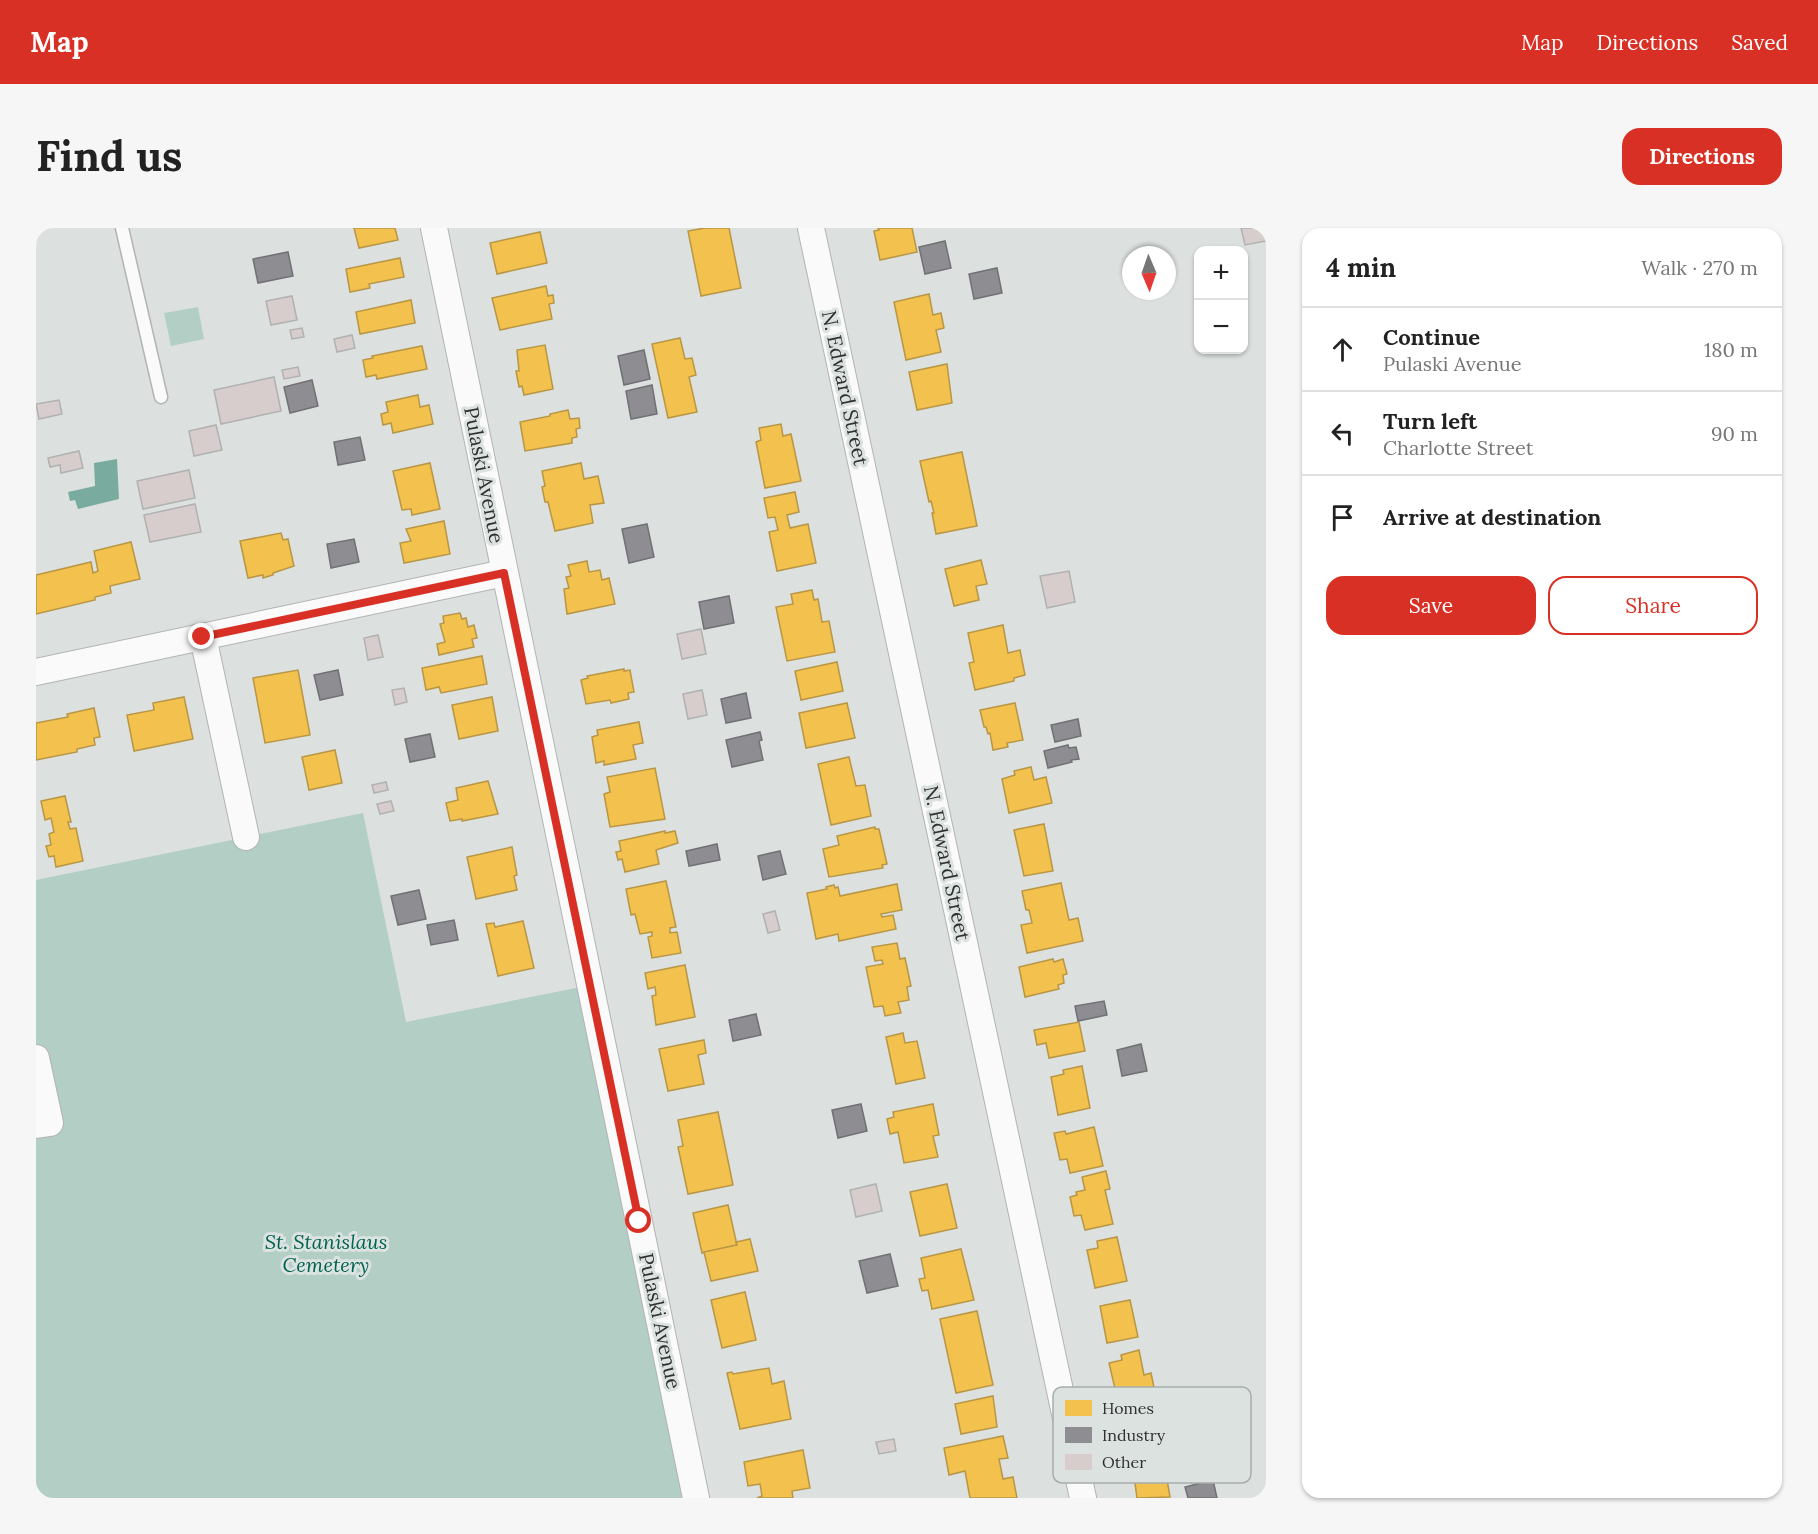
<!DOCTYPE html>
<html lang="en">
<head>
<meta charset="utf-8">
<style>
	:root { --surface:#fff; --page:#f6f6f6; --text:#222; --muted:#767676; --line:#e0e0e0; --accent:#d93025 }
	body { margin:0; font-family:Lora,serif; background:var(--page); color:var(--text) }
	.controls { position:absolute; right:18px; top:18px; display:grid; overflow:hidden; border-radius:12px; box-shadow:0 2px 4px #0004 }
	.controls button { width:54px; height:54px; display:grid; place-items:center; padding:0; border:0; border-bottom:2px solid var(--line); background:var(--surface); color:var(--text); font:30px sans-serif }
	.compass { position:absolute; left:1086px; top:18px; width:54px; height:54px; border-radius:50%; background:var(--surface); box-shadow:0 2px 4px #0004; rotate:178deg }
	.stop { position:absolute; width:18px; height:18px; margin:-14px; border:4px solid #d93025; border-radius:50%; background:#fff }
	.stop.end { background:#d93025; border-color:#fff; box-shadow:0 2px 6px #0008 }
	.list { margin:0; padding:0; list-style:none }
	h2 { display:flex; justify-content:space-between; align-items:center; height:78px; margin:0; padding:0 24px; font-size:26px }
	h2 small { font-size:20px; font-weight:400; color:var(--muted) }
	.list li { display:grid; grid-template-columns:39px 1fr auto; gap:18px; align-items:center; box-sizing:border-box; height:84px; padding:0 24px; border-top:2px solid var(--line) }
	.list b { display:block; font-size:22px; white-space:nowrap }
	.list p { margin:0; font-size:20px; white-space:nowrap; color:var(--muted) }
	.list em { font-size:20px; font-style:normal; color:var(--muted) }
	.actions { display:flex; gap:12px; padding:18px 24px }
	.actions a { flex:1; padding:14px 0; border:2px solid var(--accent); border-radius:18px; text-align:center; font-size:21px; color:var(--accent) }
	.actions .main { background:var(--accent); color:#fff }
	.icon { flex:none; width:33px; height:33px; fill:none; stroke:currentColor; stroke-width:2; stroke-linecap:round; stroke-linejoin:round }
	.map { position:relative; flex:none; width:1230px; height:1270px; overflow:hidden; border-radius:18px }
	header { display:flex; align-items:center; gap:36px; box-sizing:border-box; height:84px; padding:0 30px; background:var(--accent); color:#fff }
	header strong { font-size:28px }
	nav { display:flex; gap:33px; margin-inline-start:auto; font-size:21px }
	.intro { display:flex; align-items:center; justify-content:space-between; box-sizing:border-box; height:144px; padding:0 36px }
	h1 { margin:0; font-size:42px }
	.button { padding:15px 27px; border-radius:18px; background:var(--accent); color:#fff; font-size:21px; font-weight:700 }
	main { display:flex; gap:36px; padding:0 36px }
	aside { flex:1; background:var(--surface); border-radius:18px; box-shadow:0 2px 4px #0004 }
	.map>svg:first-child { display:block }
	.green { fill:#b3cec5 }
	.water { fill:#79ac9e }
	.homes { fill:#f2c14e; stroke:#b89645; stroke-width:1.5 }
	.industry { fill:#8d8d92; stroke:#717175; stroke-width:1.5 }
	.building { fill:#d7cdcc; stroke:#b1b1b1; stroke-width:1.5 }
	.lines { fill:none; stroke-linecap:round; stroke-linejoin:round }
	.lane-casing { stroke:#b1b4b2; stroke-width:15 }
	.street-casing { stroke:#b1b4b2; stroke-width:28 }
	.lane { stroke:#fafafa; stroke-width:12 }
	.street { stroke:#fafafa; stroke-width:26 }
	.route { stroke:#d93025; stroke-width:8 }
	.labels { text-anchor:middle; stroke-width:6; stroke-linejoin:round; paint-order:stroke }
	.street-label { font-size:20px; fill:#2f3130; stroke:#dbe2df }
	.park-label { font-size:20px; font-style:italic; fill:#006451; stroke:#dbe2df }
	.key { fill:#dbe2df; stroke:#a7adaa; stroke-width:1.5 }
	.key-label { font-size:16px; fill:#2f3130 }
</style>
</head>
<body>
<header>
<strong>Map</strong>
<nav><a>Map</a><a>Directions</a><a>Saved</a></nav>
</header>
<div class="intro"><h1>Find us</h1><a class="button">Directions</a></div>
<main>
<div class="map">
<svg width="1230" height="1270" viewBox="0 0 1230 1270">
	<rect width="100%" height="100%" fill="#dce1df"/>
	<g class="green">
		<polygon points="162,79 168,111 135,118 128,85"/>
		<polygon points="327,585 370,794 555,757 660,1270 0,1270 0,652"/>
	</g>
	<polygon class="water" points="81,231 83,271 42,281 39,272 34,273 32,264 59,258 58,235"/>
	<g class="homes">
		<polygon points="318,0 359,0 362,12 323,20"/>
		<polygon points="669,0 693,0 705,60 665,68 652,3"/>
		<polygon points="842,0 876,0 881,24 844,32 838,3 843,2"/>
		<polygon points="504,4 511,35 461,46 454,15"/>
		<polygon points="364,30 368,49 333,56 334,60 314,64 310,41"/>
		<polygon points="510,58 512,68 517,67 518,75 513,76 516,91 464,102 456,70"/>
		<polygon points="893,66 897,87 905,85 908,100 900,102 905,124 870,132 858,74"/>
		<polygon points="375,72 379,95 324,106 320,84"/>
		<polygon points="644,110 649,131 656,130 660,147 653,149 661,184 632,190 616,116"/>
		<polygon points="509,117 517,161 488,167 486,158 483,159 480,143 483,143 481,122"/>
		<polygon points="386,118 391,141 341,151 340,147 330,149 327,132 337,130 336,128"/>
		<polygon points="911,136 916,175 881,182 873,144"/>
		<polygon points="382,167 384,179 393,177 397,196 357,205 355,195 347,197 345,186 352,184 350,174"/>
		<polygon points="532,182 534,191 543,190 544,200 540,201 541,209 536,210 536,215 489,223 484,194 514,188 514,186"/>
		<polygon points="745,196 747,208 755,206 765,253 729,260 720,214 725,212 723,200"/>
		<polygon points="926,224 941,298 900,306 896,285 898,285 895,273 893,274 884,233"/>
		<polygon points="394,235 404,281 376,287 375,281 366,282 357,243"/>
		<polygon points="545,235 548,251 562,248 568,275 554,277 557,295 519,303 512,274 509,274 506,259 509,258 506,243"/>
		<polygon points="759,264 763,284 751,287 754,300 772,296 780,335 741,343 733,304 742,302 739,289 732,290 728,270"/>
		<polygon points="408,293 414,326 368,335 364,315 375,313 370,301"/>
		<polygon points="245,305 247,312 252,311 258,338 237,345 237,347 227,350 227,347 212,350 204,313"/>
		<polygon points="95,314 104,351 74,358 75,365 59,369 59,372 0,386 0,347 55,334 57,345 62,343 58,323"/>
		<polygon points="945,332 951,356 940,358 943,372 918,378 909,341"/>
		<polygon points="551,333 553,344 564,342 566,352 573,350 579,376 531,386 528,361 533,360 530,349 535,348 532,337"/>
		<polygon points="776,362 778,372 782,371 786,394 793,393 799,424 751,433 740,379 757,376 755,366"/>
		<polygon points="424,385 426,391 430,390 432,399 438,397 441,410 436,411 438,419 403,427 401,416 409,414 404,396 408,395 407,388"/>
		<polygon points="967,397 972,425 984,422 989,447 978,450 978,453 939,462 933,435 938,434 932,405"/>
		<polygon points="446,428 451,456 405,465 403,459 390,462 386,440"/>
		<polygon points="801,434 807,463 765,472 759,443"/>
		<polygon points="588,441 588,443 594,442 598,464 592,465 593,471 575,475 574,472 550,476 545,452 552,450 551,448"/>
		<polygon points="262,442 274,507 229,515 217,450"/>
		<polygon points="148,469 157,511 98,523 91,487 118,482 117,475"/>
		<polygon points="456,469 462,503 423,511 416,477"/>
		<polygon points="811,475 819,510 770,520 763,485"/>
		<polygon points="979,475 987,512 971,515 972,519 957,522 954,505 952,506 950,499 948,499 944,482"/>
		<polygon points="58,480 64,509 58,510 59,517 41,521 41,524 0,532 0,495 32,489 31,486"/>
		<polygon points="603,494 607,515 597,517 600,531 568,537 568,533 560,535 556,509 562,507 561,502"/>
		<polygon points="299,522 306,555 273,562 266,529"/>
		<polygon points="813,529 820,558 829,557 835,588 795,597 782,536"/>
		<polygon points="995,539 998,552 1010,549 1016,575 973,585 966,551 979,547 978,543"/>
		<polygon points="619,540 629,591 574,599 568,566 574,564 571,549"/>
		<polygon points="452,553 462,586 426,593 426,591 414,593 410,575 422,572 420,560"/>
		<polygon points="29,568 35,594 32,594 34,601 40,600 47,633 20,639 18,628 13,629 10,618 15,617 13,606 18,604 15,590 9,592 5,573"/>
		<polygon points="1008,596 1017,643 988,648 978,602"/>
		<polygon points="839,599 839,601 843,601 851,636 846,637 847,640 793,649 787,621 803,617 801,608"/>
		<polygon points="629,603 629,605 639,603 642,615 620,622 623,636 589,644 586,631 582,632 580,624 585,623 583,613"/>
		<polygon points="476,619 481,647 478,648 481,662 440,671 431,629"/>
		<polygon points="630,653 640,699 634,700 634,705 641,704 645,725 616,730 612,709 616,708 616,704 604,706 599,686 595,687 590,661"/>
		<polygon points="1025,655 1033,692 1042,690 1047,713 991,725 985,697 996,695 993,682 990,682 986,663"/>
		<polygon points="861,656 866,682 845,686 846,689 857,687 860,701 803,713 802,706 780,711 771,665 791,661 790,659 798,657 799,660 802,659 804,668"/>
		<polygon points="487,693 498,740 462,748 450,696 458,695 459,699"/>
		<polygon points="861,715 864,731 869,730 875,758 871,759 873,772 862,774 865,785 849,788 847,778 838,779 830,739 847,736 846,732 839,733 836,719"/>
		<polygon points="1017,731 1018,734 1027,731 1031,746 1027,747 1028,755 1022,757 1023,761 989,769 983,739"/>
		<polygon points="649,737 659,789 620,797 616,768 620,767 619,759 612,761 609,745"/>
		<polygon points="1043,794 1049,823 1013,830 1010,815 1001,817 998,802"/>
		<polygon points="867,805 869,815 881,813 889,850 860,856 850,809"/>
		<polygon points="668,812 670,825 662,827 668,856 632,863 623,821"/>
		<polygon points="1046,838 1054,880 1022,887 1015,849 1028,846 1027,842"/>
		<polygon points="897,876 903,907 897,908 902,929 868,935 862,904 854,906 851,891 858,889 857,884"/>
		<polygon points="682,884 697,957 652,966 642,919 647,918 642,892"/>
		<polygon points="1058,899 1067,938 1034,945 1031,931 1024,932 1018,905 1029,903 1030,906"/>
		<polygon points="1070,943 1074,961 1069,962 1077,996 1049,1002 1045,987 1038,988 1034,969 1041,967 1040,964 1049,962 1046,949"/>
		<polygon points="911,956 921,1000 884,1008 874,964"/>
		<polygon points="692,977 701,1017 666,1025 657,985"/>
		<polygon points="1081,1009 1091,1053 1059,1060 1051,1022 1062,1020 1061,1013"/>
		<polygon points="714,1011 722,1043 675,1053 668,1024 701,1017 700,1014"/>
		<polygon points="925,1021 938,1072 896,1081 892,1062 886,1063 883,1051 889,1050 885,1030"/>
		<polygon points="709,1064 720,1112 686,1120 675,1072"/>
		<polygon points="1094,1072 1102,1109 1071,1115 1064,1078"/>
		<polygon points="941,1083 957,1157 920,1165 904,1091"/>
		<polygon points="1103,1122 1108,1147 1115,1145 1120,1169 1140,1165 1141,1171 1153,1169 1161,1205 1101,1218 1098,1206 1090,1208 1073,1135 1086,1132 1085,1127"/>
		<polygon points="733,1140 736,1156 748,1153 755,1191 704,1201 691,1145 696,1144 697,1146"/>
		<polygon points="957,1168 961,1199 925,1206 919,1176"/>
		<polygon points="967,1208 972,1230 963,1231 967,1251 977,1249 981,1270 934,1270 929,1243 913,1247 908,1220"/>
		<polygon points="767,1222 774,1260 756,1263 757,1270 721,1270 726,1268 724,1256 712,1258 708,1234"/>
		<polygon points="1127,1228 1134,1269 1101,1270 1096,1233"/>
	</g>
	<g class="industry">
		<polygon points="909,13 915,40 889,46 883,19"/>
		<polygon points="252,24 257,48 222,55 217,31"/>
		<polygon points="961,40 966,65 938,71 933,46"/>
		<polygon points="608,122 614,151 588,157 582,128"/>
		<polygon points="276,152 282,178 254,185 248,159"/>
		<polygon points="616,157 621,186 595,191 590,163"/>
		<polygon points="324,209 329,232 302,237 298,214"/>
		<polygon points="611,296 618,329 593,335 586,301"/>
		<polygon points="318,311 323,334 295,340 291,316"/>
		<polygon points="693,368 698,395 668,401 663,374"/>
		<polygon points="302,442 307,467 284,472 278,447"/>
		<polygon points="710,465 715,490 690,495 685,471"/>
		<polygon points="1042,491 1045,508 1019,514 1015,497"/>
		<polygon points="724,504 726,512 723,513 727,532 696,539 690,512"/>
		<polygon points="394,506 399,529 374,534 369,511"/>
		<polygon points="1032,517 1033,520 1040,519 1043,531 1035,532 1036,534 1012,540 1008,523"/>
		<polygon points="681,616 684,632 653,638 650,623"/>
		<polygon points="744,623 750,646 727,652 722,628"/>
		<polygon points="383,662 390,691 362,697 355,668"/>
		<polygon points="418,692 422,712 395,717 391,697"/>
		<polygon points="1068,773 1071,787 1042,793 1039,778"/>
		<polygon points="720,786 725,807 697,813 693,792"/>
		<polygon points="1105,816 1111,843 1086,848 1081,822"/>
		<polygon points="825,876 831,903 802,910 796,882"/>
		<polygon points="854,1026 862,1058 831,1065 823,1033"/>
		<polygon points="1177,1252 1181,1270 1152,1270 1149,1259"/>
	</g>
	<g class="building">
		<polygon points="1205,0 1230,0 1230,13 1209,17"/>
		<polygon points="256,68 261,92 235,97 230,73"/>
		<polygon points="266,100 268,109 256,111 254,102"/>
		<polygon points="316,107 319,120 301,124 298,111"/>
		<polygon points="262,139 264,148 248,151 246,142"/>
		<polygon points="238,149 245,183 185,196 178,162"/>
		<polygon points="23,172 26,186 3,191 0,176"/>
		<polygon points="180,197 186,222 158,228 153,203"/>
		<polygon points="43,223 47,240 25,245 24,237 14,239 12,230"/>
		<polygon points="153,242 159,270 107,281 101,253"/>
		<polygon points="159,276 165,304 114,314 108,287"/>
		<polygon points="1033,343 1039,374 1011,380 1004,348"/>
		<polygon points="665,401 670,426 646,431 641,406"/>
		<polygon points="342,407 347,429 332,432 328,410"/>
		<polygon points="368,460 371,474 359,477 356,462"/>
		<polygon points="666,462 671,487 652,491 647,466"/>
		<polygon points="350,554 352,562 338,565 336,557"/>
		<polygon points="355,573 358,583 344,586 341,576"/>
		<polygon points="739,683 744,702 732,705 727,686"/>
		<polygon points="840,956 846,983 820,989 814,962"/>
		<polygon points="858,1211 860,1223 843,1226 840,1214"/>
	</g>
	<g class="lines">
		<defs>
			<polyline id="lane" points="86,0 125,169"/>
			<g id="street">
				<polyline points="398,0 660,1270"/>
				<polyline points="775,0 1047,1270"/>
				<polyline points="167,409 210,609"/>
				<polyline points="0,444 468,345"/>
				<polyline points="0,830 14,895 0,897"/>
			</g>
		</defs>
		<use href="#lane" class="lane-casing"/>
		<use href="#street" class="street-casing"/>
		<use href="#lane" class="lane"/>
		<use href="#street" class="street"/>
	</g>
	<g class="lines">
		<polyline class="route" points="166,409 468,345 603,993"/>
	</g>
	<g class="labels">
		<g class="street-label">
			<text transform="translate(809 160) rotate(78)" y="7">N. Edward Street</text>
			<text transform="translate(448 247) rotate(79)" y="7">Pulaski Avenue</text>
			<text transform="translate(911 635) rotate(78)" y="7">N. Edward Street</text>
			<text transform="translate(624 1093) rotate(78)" y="7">Pulaski Avenue</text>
		</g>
		<g class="park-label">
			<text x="290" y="1021">St. Stanislaus<tspan x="290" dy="23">Cemetery</tspan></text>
		</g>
	</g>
	<rect x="1017" y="1159" width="198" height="96" rx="9" class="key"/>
	<rect x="1029" y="1172" width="27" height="16" fill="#f2c14e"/>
	<rect x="1029" y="1199" width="27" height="16" fill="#8d8d92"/>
	<rect x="1029" y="1226" width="27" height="16" fill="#d7cdcc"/>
	<g class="key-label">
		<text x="1066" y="1186">Homes</text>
		<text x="1066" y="1213">Industry</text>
		<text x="1066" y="1240">Other</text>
	</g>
</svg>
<div class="controls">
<button>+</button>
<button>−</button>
</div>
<svg class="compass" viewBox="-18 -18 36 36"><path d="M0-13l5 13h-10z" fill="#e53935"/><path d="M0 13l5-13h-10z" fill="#767676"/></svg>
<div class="stop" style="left:603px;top:993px"></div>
<div class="stop end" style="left:166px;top:409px"></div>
</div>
<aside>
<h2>4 min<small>Walk · 270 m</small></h2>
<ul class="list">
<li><svg class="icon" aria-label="ahead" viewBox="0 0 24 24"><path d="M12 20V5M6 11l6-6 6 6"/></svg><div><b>Continue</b><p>Pulaski Avenue</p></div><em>180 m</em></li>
<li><svg class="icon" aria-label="left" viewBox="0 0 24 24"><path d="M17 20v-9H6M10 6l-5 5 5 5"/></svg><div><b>Turn left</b><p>Charlotte Street</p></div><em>90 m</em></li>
<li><svg class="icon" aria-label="arrive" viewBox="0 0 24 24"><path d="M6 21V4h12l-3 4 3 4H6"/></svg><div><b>Arrive at destination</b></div></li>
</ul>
<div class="actions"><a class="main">Save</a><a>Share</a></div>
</aside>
</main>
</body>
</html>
